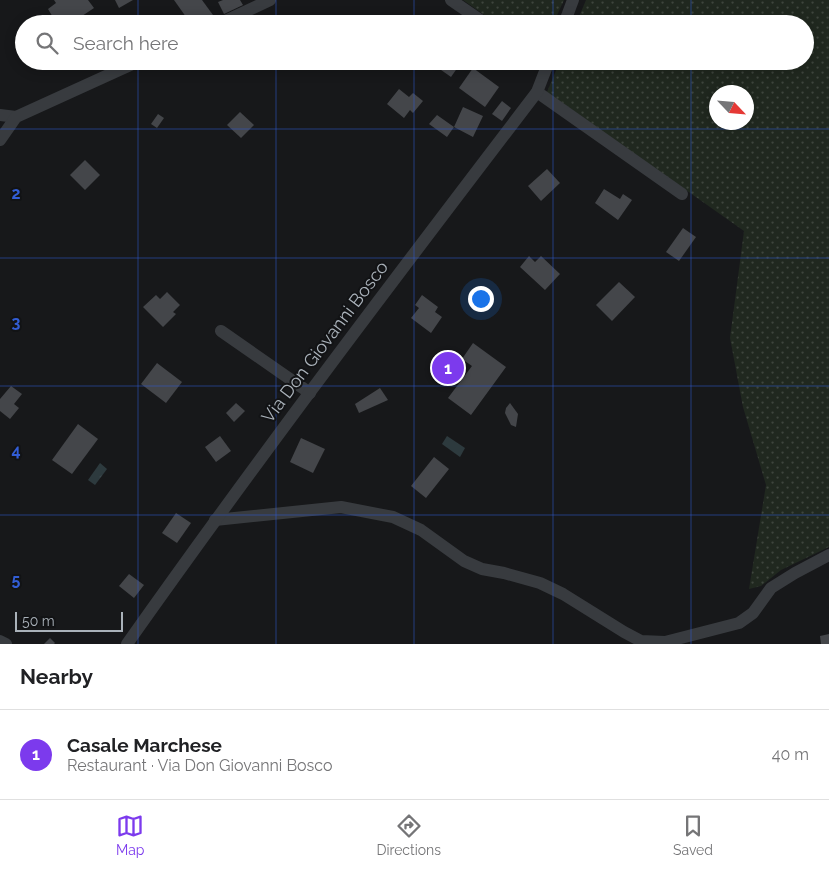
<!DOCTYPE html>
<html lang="en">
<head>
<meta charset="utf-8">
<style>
	:root { --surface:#fff; --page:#f6f6f6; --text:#202124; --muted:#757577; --line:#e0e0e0; --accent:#7c3aed }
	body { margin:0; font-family:Raleway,sans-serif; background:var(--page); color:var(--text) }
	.compass { position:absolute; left:709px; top:85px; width:45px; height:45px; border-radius:50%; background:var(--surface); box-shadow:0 2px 12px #0003; rotate:116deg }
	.scale { position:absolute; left:15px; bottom:12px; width:108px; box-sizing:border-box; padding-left:5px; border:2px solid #aab2ba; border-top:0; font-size:14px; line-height:18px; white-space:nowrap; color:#aab2ba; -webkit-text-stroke:4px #121315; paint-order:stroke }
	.you { position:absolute; left:480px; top:298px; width:18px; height:18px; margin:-12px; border:4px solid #fff; border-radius:50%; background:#1a73e8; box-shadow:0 0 0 8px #1a73e833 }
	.badge { display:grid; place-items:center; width:32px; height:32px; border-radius:50%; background:var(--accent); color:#fff; font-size:16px; font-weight:700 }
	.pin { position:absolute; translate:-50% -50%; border:2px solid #fff; box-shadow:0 1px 5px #0006 }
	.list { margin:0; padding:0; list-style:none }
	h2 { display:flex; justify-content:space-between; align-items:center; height:65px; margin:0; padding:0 20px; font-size:21px }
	h2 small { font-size:16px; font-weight:400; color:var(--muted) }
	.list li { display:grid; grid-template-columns:32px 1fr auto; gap:15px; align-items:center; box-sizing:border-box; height:90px; padding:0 20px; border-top:1px solid var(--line) }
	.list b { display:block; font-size:19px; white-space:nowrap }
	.list p { margin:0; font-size:16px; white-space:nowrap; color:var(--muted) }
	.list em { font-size:16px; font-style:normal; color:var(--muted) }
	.icon { flex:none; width:28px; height:28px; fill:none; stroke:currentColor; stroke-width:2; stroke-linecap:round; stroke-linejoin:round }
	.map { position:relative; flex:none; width:829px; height:644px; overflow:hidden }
	.search { position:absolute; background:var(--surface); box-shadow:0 2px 12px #0003; left:15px; right:15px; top:15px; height:55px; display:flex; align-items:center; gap:12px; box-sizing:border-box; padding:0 18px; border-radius:28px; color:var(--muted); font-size:19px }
	.sheet { height:155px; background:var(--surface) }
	nav { display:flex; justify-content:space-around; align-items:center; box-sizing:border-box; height:70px; border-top:1px solid var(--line); background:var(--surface); font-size:14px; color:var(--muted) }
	nav a { display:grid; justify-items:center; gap:2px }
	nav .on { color:var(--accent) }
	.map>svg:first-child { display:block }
	.grass { fill:url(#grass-dots); fill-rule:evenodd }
	.water { fill:url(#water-ripples) }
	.building { fill:#44464a }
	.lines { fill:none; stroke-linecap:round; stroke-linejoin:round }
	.street { stroke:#383b3f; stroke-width:12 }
	.grid { fill:none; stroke:#325dd4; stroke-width:1; stroke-opacity:0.55 }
	.labels { text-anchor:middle; stroke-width:4; stroke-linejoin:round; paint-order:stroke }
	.street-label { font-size:18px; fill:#aab2ba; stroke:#121315 }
	.grid-label { font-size:16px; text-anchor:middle; font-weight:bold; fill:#325dd4; stroke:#121315; stroke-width:4; stroke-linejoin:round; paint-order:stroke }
</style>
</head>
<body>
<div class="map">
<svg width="829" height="644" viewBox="0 0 829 644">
	<defs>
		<pattern id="grass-dots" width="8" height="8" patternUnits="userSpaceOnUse" patternTransform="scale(1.25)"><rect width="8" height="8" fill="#20281f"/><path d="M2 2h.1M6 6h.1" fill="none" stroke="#3e453d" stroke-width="1.8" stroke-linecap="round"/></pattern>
		<pattern id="water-ripples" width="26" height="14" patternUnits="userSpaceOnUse" patternTransform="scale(1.25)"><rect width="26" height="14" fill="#2d3a3e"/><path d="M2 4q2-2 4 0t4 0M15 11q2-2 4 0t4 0" fill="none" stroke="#495458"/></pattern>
	</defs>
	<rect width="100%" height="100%" fill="#17181a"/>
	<g class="grass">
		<polygon points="463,0 564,0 553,24 497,24"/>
		<path d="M586,0H829V547L781,570L761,586L749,589L766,485L743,407L730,338L744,231L547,92L560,61H805V24H576ZM716,92H746V122H716Z"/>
	</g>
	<g class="water">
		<polygon points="447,436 465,448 460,457 442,444"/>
		<polygon points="100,463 107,469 95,485 88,480"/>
	</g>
	<g class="building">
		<polygon points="54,0 88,0 94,8 70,24 57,24 48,9 56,3"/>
		<polygon points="115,0 133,0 119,8"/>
		<polygon points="174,0 202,0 213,15 201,24 191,24"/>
		<polygon points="223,0 240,0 243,5 224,14 218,2"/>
		<polygon points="436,61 450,61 458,67 451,77 434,65"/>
		<polygon points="473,68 499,87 485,107 459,88"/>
		<polygon points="399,89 409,97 413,93 423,101 413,113 410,110 404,118 387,104"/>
		<polygon points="502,101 511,108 502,121 492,114"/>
		<polygon points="463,107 483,116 473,137 454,127 447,137 429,124 437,115 454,127"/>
		<polygon points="240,112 254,125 241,138 227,125"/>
		<polygon points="158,114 164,118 157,128 151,124"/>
		<polygon points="85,160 100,175 85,190 70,175"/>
		<polygon points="547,169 560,183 541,201 528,186"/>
		<polygon points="604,189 620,199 623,194 632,200 618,220 595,203"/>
		<polygon points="683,228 696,237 679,261 666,252"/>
		<polygon points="529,256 535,262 541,256 560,274 545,290 520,267"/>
		<polygon points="619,282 635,297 612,321 596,305"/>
		<polygon points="167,292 180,305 173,312 176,314 163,327 143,307 156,295 160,299"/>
		<polygon points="422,295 438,307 435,312 442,317 431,333 411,318 419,308 415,305"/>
		<polygon points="473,343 506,367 471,415 448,398 472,366 462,359"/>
		<polygon points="157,363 182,382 166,403 141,384"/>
		<polygon points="11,386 22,394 14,404 19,408 10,419 0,411 0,399"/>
		<polygon points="380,388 388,400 359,413 355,404"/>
		<polygon points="236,403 245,411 234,422 226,413"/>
		<polygon points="510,403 518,414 516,427 511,425 505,413 506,408"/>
		<polygon points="78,424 98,439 72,474 52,460"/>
		<polygon points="220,436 231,451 216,462 205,447"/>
		<polygon points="301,438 325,449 313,473 290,462"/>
		<polygon points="434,457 449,469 426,498 411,486"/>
		<polygon points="176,513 191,523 177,543 162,533"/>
		<polygon points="129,574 144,585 134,598 119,586"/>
		<polygon points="829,634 829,644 821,644 820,636"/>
		<polygon points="50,638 55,643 54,644 44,644"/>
	</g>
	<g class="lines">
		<g class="street">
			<polyline points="451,0 486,24"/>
			<polyline points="219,24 270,0"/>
			<polyline points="564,24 573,0"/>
			<polyline points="537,92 682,194"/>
			<polyline points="0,115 16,117"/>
			<polyline points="0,140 16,117 139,61"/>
			<polyline points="221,331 310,393"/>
			<polyline points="215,520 341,507 393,517 421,530 464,561 482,569 504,573 540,583 563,594 624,632 641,641 665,642 739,623 753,613 771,588 795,573 829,555"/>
			<polyline points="0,641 6,644"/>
			<path d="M127,644C259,457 398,274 537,92L549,61"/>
		</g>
	</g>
	<path class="grid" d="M138,0V24M276,0V24M414,0V24M553,0V24M691,0V24M138,61V644M276,61V644M414,61V644M553,61V644M691,61V644M0,129H829M0,258H829M0,386H829M0,515H829"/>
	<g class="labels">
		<g class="street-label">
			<text transform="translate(325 342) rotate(-53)" y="6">Via Don Giovanni Bosco</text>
		</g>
	</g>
	<g class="grid-label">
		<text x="16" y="199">2</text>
		<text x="16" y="328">3</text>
		<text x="16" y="456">4</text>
		<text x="16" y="585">5</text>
	</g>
</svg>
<svg class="compass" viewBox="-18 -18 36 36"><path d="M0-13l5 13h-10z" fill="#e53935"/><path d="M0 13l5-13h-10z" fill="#757577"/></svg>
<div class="scale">50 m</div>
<div class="you"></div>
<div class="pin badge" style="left:448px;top:368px">1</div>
<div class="search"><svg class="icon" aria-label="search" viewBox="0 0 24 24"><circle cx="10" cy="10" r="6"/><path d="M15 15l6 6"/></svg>Search here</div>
</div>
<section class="sheet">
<h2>Nearby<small></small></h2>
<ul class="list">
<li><span class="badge">1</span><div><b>Casale Marchese</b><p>Restaurant · Via Don Giovanni Bosco</p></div><em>40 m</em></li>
</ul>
</section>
<nav>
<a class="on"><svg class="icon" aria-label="map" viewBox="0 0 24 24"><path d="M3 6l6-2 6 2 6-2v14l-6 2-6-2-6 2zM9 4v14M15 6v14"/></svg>Map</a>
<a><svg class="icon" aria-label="directions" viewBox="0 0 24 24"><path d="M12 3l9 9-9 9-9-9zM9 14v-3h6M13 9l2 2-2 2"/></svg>Directions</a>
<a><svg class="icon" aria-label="saved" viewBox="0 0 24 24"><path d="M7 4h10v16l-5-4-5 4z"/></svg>Saved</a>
</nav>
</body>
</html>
